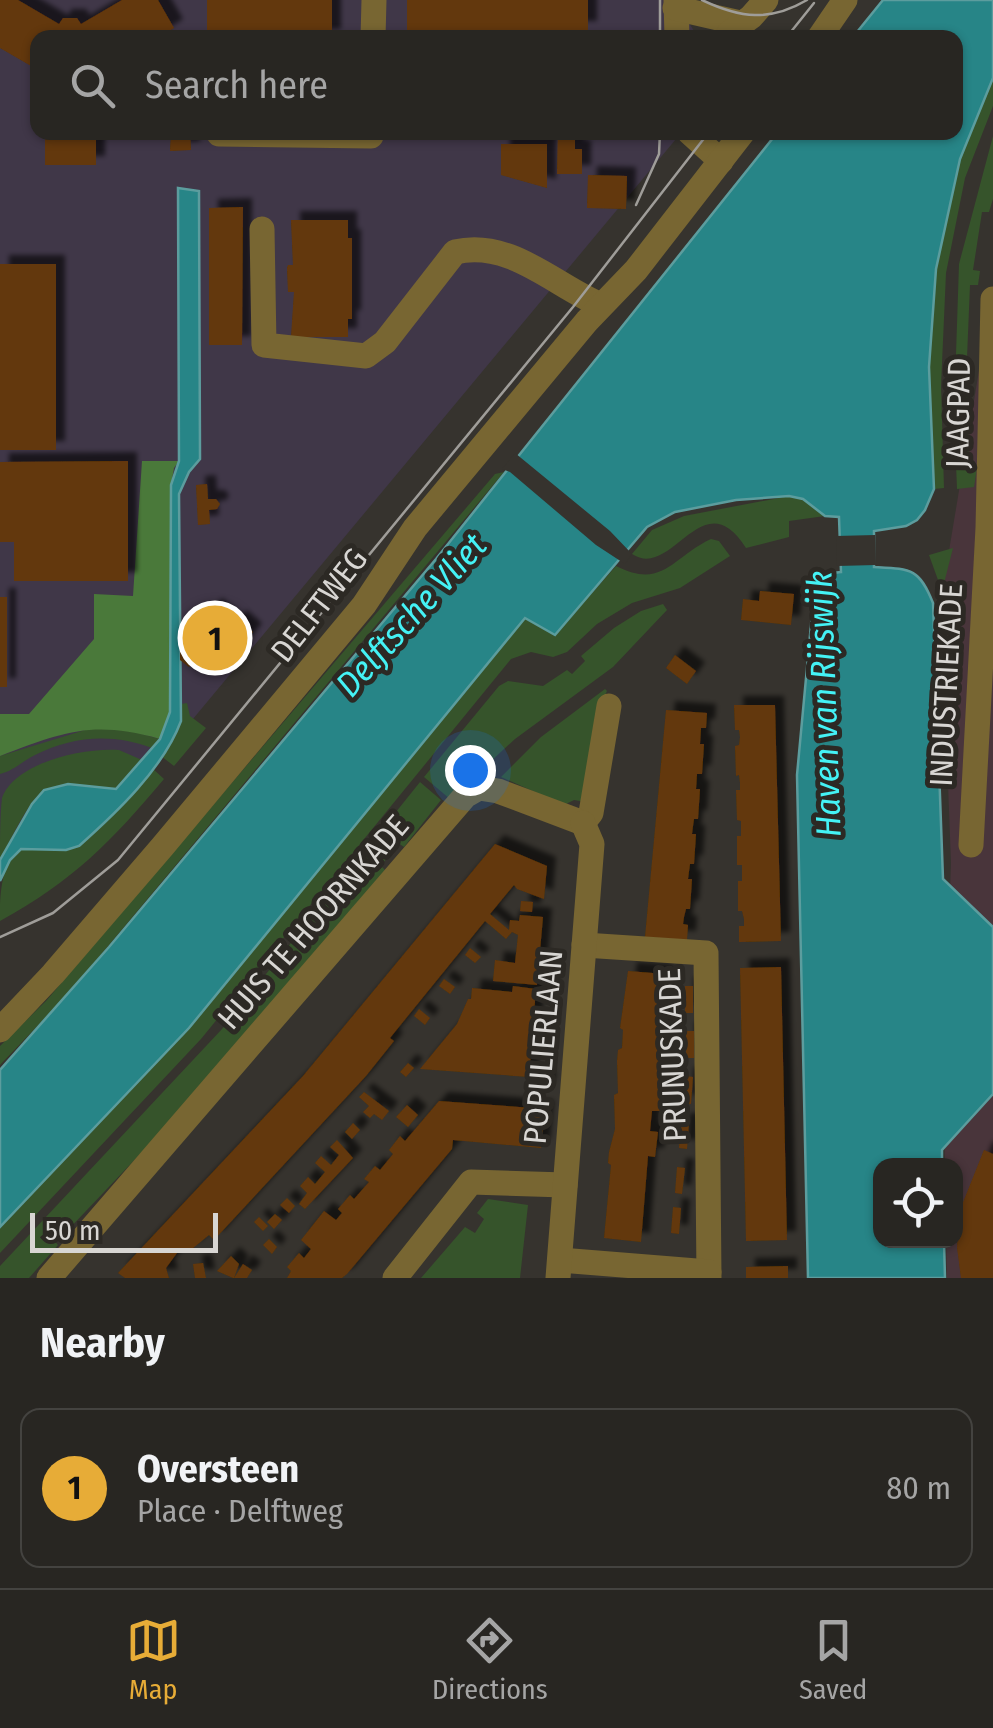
<!DOCTYPE html>
<html lang="en">
<head>
<meta charset="utf-8">
<style>
	:root { --surface:#282622; --page:#34322f; --text:#f1f3f6; --muted:#a5a5a5; --line:#444340; --accent:#e7ac37 }
	body { margin:0; font-family:"Fira Sans Condensed",sans-serif; background:var(--page); color:var(--text) }
	.controls { position:absolute; right:30px; bottom:30px; display:grid; overflow:hidden; border-radius:20px; box-shadow:0 2px 8px #0004 }
	.controls button { width:90px; height:90px; display:grid; place-items:center; padding:0; border:0; border-bottom:2px solid var(--line); background:var(--surface); color:var(--text); font:50px sans-serif }
	.scale { position:absolute; left:30px; bottom:25px; width:188px; box-sizing:border-box; padding-left:10px; border:5px solid #d8d6d3; border-top:0; font-size:28px; line-height:35px; white-space:nowrap; color:#d8d6d3; -webkit-text-stroke:8px #2c2924; paint-order:stroke }
	.you { position:absolute; left:470px; top:770px; width:35px; height:35px; margin:-25px; border:8px solid #fff; border-radius:50%; background:#1a73e8; box-shadow:0 0 0 15px #1a73e833 }
	.badge { display:grid; place-items:center; width:65px; height:65px; border-radius:50%; background:var(--accent); color:#111; font-size:32px; font-weight:700 }
	.pin { position:absolute; translate:-50% -50%; border:5px solid #fff; box-shadow:0 2px 10px #0006 }
	.list { margin:0; padding:0; list-style:none }
	h2 { display:flex; justify-content:space-between; align-items:center; height:130px; margin:0; padding:0 40px; font-size:42px }
	h2 small { font-size:32px; font-weight:400; color:var(--muted) }
	.list li { display:grid; grid-template-columns:65px 1fr auto; gap:30px; align-items:center; box-sizing:border-box; height:160px; margin:0 20px 20px; padding:0 20px; border:2px solid var(--line); border-radius:20px }
	.list b { display:block; font-size:38px; white-space:nowrap }
	.list p { margin:0; font-size:32px; white-space:nowrap; color:var(--muted) }
	.list em { font-size:32px; font-style:normal; color:var(--muted) }
	.icon { flex:none; width:55px; height:55px; fill:none; stroke:currentColor; stroke-width:2; stroke-linecap:round; stroke-linejoin:round }
	.map { position:relative; flex:none; width:993px; height:1278px; overflow:hidden }
	.search { position:absolute; background:var(--surface); box-shadow:0 2px 8px #0004; left:30px; right:30px; top:30px; height:110px; display:flex; align-items:center; gap:25px; box-sizing:border-box; padding:0 35px; border-radius:20px; color:var(--muted); font-size:38px }
	.sheet { height:310px; background:var(--surface) }
	nav { display:flex; justify-content:space-around; align-items:center; box-sizing:border-box; height:140px; border-top:2px solid var(--line); background:var(--surface); font-size:28px; color:var(--muted) }
	nav a { display:grid; justify-items:center; gap:5px }
	nav .on { color:var(--accent) }
	.map>svg:first-child { display:block }
	.commercial { fill:#403748 }
	.industrial { fill:#49353b }
	.green { fill:#36542b }
	.forest { fill:#4a793a }
	.water { fill:#278587; stroke:#5c9d9e; stroke-width:2.5 }
	.pier { fill:#36332e }
	.building { fill:#643708; filter:url(#shadow) }
	.lines { fill:none; stroke-linecap:round; stroke-linejoin:round }
	.minor { stroke:#786632; stroke-width:25 }
	.tram { stroke:#9f9d99; stroke-width:2.5 }
	.labels { text-anchor:middle; stroke-width:10; stroke-linejoin:round; paint-order:stroke }
	.street-label { font-size:32px; fill:#d8d6d3; stroke:#2c2924 }
	.water-label { font-size:35px; font-style:italic; fill:#44f2f5; stroke:#2c2924 }
</style>
</head>
<body>
<div class="map">
<svg width="993" height="1278" viewBox="0 0 993 1278">
	<defs>
		<filter id="shadow"><feDropShadow dx="9" dy="-9" stdDeviation="2.5" flood-color="#0009"/></filter>
	</defs>
	<rect width="100%" height="100%" fill="#36332e"/>
	<polygon class="commercial" points="0,0 674,0 698,37 38,38 38,132 681,133 128,797 0,845"/>
	<polygon class="industrial" points="993,286 993,1278 947,1278 946,1241 956,1240 956,1166 945,1166 943,1084 951,863 941,599"/>
	<g class="green">
		<path d="M993,78V106L965,178L946,273L941,386L944,488L934,489C932,449 929,407 929,367C930,275 949,160 993,78Z"/>
		<polygon points="993,136 993,199 989,212 982,212 973,270 980,271 978,285 970,285 967,358 969,467 977,468 974,487 957,489 955,439 959,434 960,418 954,414 959,264"/>
		<polygon points="504,472 68,994 0,1065 0,1046 46,1001 495,474"/>
		<path d="M789,496L803,499L825,516L789,521V537L746,548C702,479 673,581 632,554L652,530L684,516Z"/>
		<path d="M711,539L719,541L730,556L680,588L632,603L597,624L567,652L553,657L531,652L511,659L201,1039L0,1253V1227L189,1028L525,618L555,635L616,566C663,590 672,557 711,539Z"/>
		<polygon points="953,548 942,591 929,555"/>
		<polygon points="663,604 667,610 613,667 515,739 450,799 424,777 499,686 508,681 543,686 567,670 572,674 585,661 581,656 614,628 641,611"/>
		<polygon points="605,689 607,691 600,705 586,802 574,800 564,805 501,777 541,737"/>
		<polygon points="187,703 190,716 206,728 174,766 161,756 179,727 181,704"/>
		<path d="M95,727L124,729L160,739L152,748C112,733 73,736 35,755C23,761 13,771 0,774V756Z"/>
		<path d="M119,750L142,760C135,768 126,784 116,789C100,797 70,779 47,789C29,797 10,842 0,860C0,842 0,815 2,798C15,762 85,747 119,750Z"/>
		<path d="M152,768L164,779C111,842 73,881 0,921C0,896 0,850 31,847C47,846 62,851 79,846Z"/>
		<polygon points="420,782 441,800 404,847 398,843 381,866 385,870 160,1133 67,1231 61,1225 50,1236 58,1245 29,1278 0,1278 0,1266 222,1029"/>
		<polygon points="488,1199 528,1205 520,1278 421,1278 465,1227 475,1233 484,1219 477,1213"/>
	</g>
	<path class="forest" d="M142,461H179L174,468L171,485L170,712L160,739C92,720 64,732 0,756V714H29L94,639V594L133,596Z"/>
	<g class="water">
		<path d="M883,0H993V78L960,159L936,269L929,367L934,489L925,510L917,520L906,526L874,531V567C911,569 919,568 933,603L943,879L993,927V1094L942,1150V1165L880,1166V1240L944,1241L945,1278H808L797,775L813,603L805,601C807,578 820,574 841,572L839,517L825,516L803,499L789,496L736,500L675,512L647,527L555,635L525,618L189,1028L0,1227V1070L109,947L436,559L777,133L956,132V38L853,37Z"/>
		<path d="M178,188L199,191L200,459L189,472L179,494L181,721C163,769 116,813 79,846L66,850L21,849L10,860L0,881V860L32,804L44,790L68,784L116,789L160,739L170,712L171,485L179,461Z"/>
	</g>
	<g class="pier">
		<polygon points="515,453 610,531 632,554 625,564 596,545 510,472 502,469"/>
		<polygon points="875,535 876,565 837,566 836,536"/>
	</g>
	<g class="building">
		<polygon points="0,0 18,0 59,24 63,18 77,18 81,24 122,0 158,0 174,28 158,38 38,38 38,70 0,48"/>
		<rect x="207" y="0" width="125" height="38"/>
		<polygon points="407,0 588,0 588,30 513,30 513,38 407,38"/>
		<rect x="45" y="132" width="51" height="33"/>
		<polygon points="190,132 191,150 170,151 171,133"/>
		<polygon points="558,132 575,132 575,149 582,149 582,174 557,174"/>
		<polygon points="501,144 547,144 547,188 501,175"/>
		<polygon points="588,175 627,176 626,209 587,208"/>
		<polygon points="243,207 242,345 209,345 209,208"/>
		<polygon points="291,220 348,220 348,238 352,238 352,319 348,319 348,337 291,337 294,292 288,292 287,268 288,265 293,265"/>
		<rect x="0" y="264" width="56" height="186"/>
		<polygon points="128,461 128,581 14,581 14,542 0,542 0,462"/>
		<polygon points="207,484 208,499 216,499 220,504 217,509 209,510 210,524 198,525 196,485"/>
		<polygon points="760,591 794,594 791,625 741,620 743,599 759,601"/>
		<rect x="0" y="597" width="7" height="90"/>
		<polygon points="213,607 233,624 238,619 253,632 225,667 201,647 191,658 194,661 189,667 180,660 180,636 192,636"/>
		<polygon points="675,655 696,671 687,684 666,668"/>
		<polygon points="734,705 775,705 781,941 739,942 739,926 744,926 744,919 742,911 738,911 738,881 742,881 742,865 737,865 737,836 741,836 741,821 737,820 736,790 740,790 740,783 739,775 736,776 735,746 739,745 740,737 739,730 735,730"/>
		<polygon points="666,710 707,713 706,728 701,728 700,744 704,744 702,774 697,774 696,789 700,789 698,819 694,819 693,826 692,834 696,834 694,864 690,864 688,879 692,879 690,909 686,909 684,917 683,924 688,925 687,940 645,937"/>
		<polygon points="495,844 547,866 544,899 517,889 514,885 490,914 509,930 510,920 519,921 520,915 543,917 537,985 493,981 495,960 515,963 518,935 512,932 506,939 485,921 390,1038 394,1041 366,1076 214,1240 209,1235 192,1249 177,1253 166,1268 169,1278 125,1278 118,1273 303,1076"/>
		<polygon points="521,901 533,902 532,912 520,911"/>
		<polygon points="470,948 481,957 475,963 465,955"/>
		<polygon points="781,967 787,1240 746,1241 740,968"/>
		<polygon points="628,971 665,974 660,1019 668,1019 660,1111 652,1111 650,1131 658,1132 655,1157 648,1156 641,1242 604,1238 611,1165 608,1163 609,1152 615,1129 614,1095 618,1093 617,1061 618,1050 622,1048 623,1030 620,1028"/>
		<polygon points="444,979 455,987 450,994 439,986"/>
		<polygon points="513,986 536,989 529,1077 420,1069 457,1024 468,999 471,999 472,988 512,992"/>
		<rect x="685" y="986" width="8" height="27"/>
		<polygon points="419,1009 430,1018 425,1025 414,1016"/>
		<rect x="686" y="1031" width="8" height="27"/>
		<polygon points="408,1063 414,1068 406,1077 400,1072"/>
		<polygon points="685,1076 693,1077 691,1104 683,1103"/>
		<circle cx="541" cy="1084" r="6"/>
		<polygon points="364,1092 389,1111 382,1120 374,1114 370,1118 363,1112 369,1106 359,1097"/>
		<polygon points="439,1101 545,1109 541,1148 453,1140 452,1149 347,1274 342,1278 287,1278 291,1271 287,1267 299,1253 304,1258 311,1249 301,1240 324,1211 336,1220 342,1213 338,1209 350,1195 354,1199 369,1182 364,1179 375,1166 380,1170 393,1154 389,1150 400,1136 405,1141"/>
		<polygon points="407,1105 418,1115 408,1127 396,1117"/>
		<polygon points="681,1122 689,1122 687,1149 679,1148"/>
		<polygon points="353,1123 360,1130 352,1139 345,1132"/>
		<polygon points="337,1140 353,1158 305,1209 299,1204 307,1193 300,1186 308,1177 315,1184 325,1172 315,1163 321,1156 331,1165 339,1155 330,1147"/>
		<polygon points="984,1150 993,1154 993,1278 961,1278 957,1247 960,1210"/>
		<polygon points="677,1167 685,1168 682,1194 675,1193"/>
		<polygon points="287,1198 295,1206 289,1213 280,1205"/>
		<polygon points="673,1207 681,1208 679,1234 671,1233"/>
		<polygon points="275,1214 282,1220 274,1229 267,1222"/>
		<polygon points="259,1217 268,1226 263,1231 254,1222"/>
		<polygon points="269,1239 277,1247 272,1254 263,1245"/>
		<polygon points="231,1256 239,1264 234,1278 243,1264 252,1270 247,1278 233,1278 217,1271"/>
		<polygon points="203,1263 206,1278 195,1278 193,1264"/>
		<polygon points="788,1266 788,1278 746,1278 746,1267"/>
	</g>
	<g class="lines">
		<g class="minor">
			<polyline points="676,0 677,38"/>
			<polyline points="675,8 740,23"/>
			<polyline points="729,33 751,17 766,0"/>
			<polyline points="373,38 374,0"/>
			<polyline points="819,38 845,0"/>
			<polyline points="689,132 721,161"/>
			<polyline points="219,134 371,136 371,132"/>
			<path d="M262,229L264,345L366,356L385,342L455,252C511,239 555,286 601,305"/>
			<polyline points="583,823 591,813 609,706"/>
			<polyline points="971,845 988,528 993,299"/>
			<polyline points="584,945 706,953 709,1278"/>
			<polyline points="0,1030 53,974 163,846 364,605 415,528 587,321 636,270 743,132"/>
			<polyline points="560,1260 709,1272"/>
			<polyline points="49,1278 465,796 479,788 498,791 583,823"/>
			<polyline points="395,1278 471,1182 565,1185"/>
			<polyline points="558,1278 592,844 583,823"/>
		</g>
		<g class="tram">
			<polyline points="660,0 660,38"/>
			<path d="M702,0C740,18 770,22 807,0"/>
			<polyline points="786,38 814,3"/>
			<polyline points="636,205 659,154 660,132"/>
			<polyline points="0,937 53,913 118,860 573,307 709,132"/>
		</g>
	</g>
	<g class="labels">
		<g class="street-label">
			<text transform="translate(958 413) rotate(-89)" y="11">JAAGPAD</text>
			<text transform="translate(319 605) rotate(-52)" y="11">DELFTWEG</text>
			<text transform="translate(946 685) rotate(-87)" y="11">INDUSTRIEKADE</text>
			<text transform="translate(313 922) rotate(-49)" y="11">HUIS TE HOORNKADE</text>
			<text transform="translate(543 1047) rotate(-85)" y="11">POPULIERLAAN</text>
			<text transform="translate(672 1055) rotate(-92)" y="11">PRUNUSKADE</text>
		</g>
		<g class="water-label">
			<text transform="translate(411 615) rotate(-48)" y="12">Delftsche Vliet</text>
			<text transform="translate(824 704) rotate(-92)" y="12">Haven van Rijswijk</text>
		</g>
	</g>
</svg>
<div class="controls">
<button><svg class="icon" aria-label="locate" viewBox="0 0 24 24"><circle cx="12" cy="12" r="6"/><path d="M12 2v4M12 18v4M2 12h4M18 12h4"/></svg></button>
</div>
<div class="scale">50 m</div>
<div class="you"></div>
<div class="pin badge" style="left:215px;top:638px">1</div>
<div class="search"><svg class="icon" aria-label="search" viewBox="0 0 24 24"><circle cx="10" cy="10" r="6"/><path d="M15 15l6 6"/></svg>Search here</div>
</div>
<section class="sheet">
<h2>Nearby<small></small></h2>
<ul class="list">
<li><span class="badge">1</span><div><b>Oversteen</b><p>Place · Delftweg</p></div><em>80 m</em></li>
</ul>
</section>
<nav>
<a class="on"><svg class="icon" aria-label="map" viewBox="0 0 24 24"><path d="M3 6l6-2 6 2 6-2v14l-6 2-6-2-6 2zM9 4v14M15 6v14"/></svg>Map</a>
<a><svg class="icon" aria-label="directions" viewBox="0 0 24 24"><path d="M12 3l9 9-9 9-9-9zM9 14v-3h6M13 9l2 2-2 2"/></svg>Directions</a>
<a><svg class="icon" aria-label="saved" viewBox="0 0 24 24"><path d="M7 4h10v16l-5-4-5 4z"/></svg>Saved</a>
</nav>
</body>
</html>
